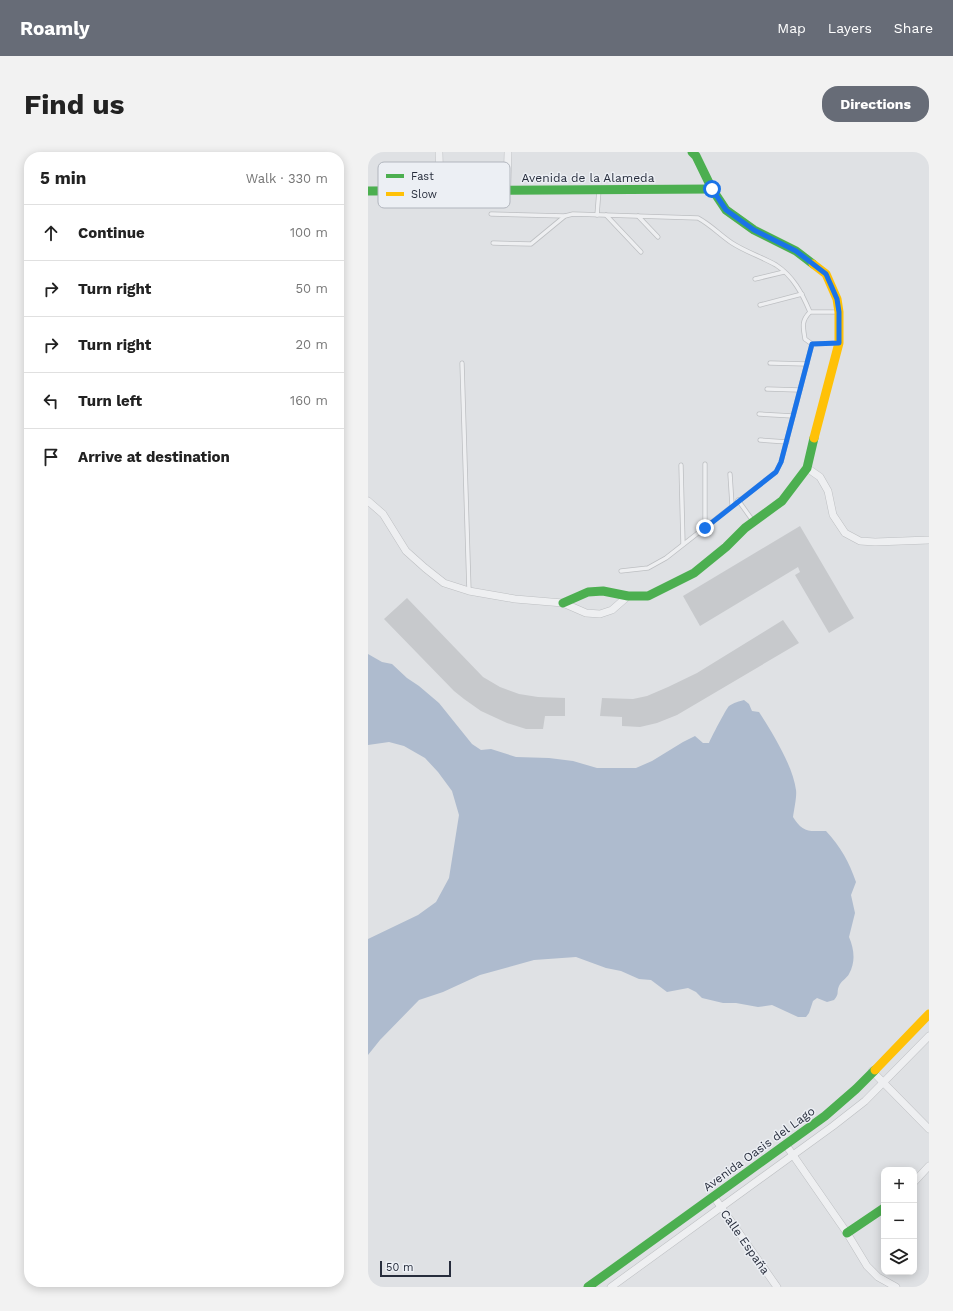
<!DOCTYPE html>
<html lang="en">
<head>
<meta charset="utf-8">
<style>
	:root { --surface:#fff; --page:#f2f2f2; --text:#222; --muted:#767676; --line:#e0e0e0; --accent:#676c77 }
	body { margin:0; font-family:"Work Sans",sans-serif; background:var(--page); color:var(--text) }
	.controls { position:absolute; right:12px; bottom:12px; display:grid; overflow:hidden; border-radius:8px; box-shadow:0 2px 10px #0003 }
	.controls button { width:36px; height:36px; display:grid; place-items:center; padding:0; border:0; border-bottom:1px solid var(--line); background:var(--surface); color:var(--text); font:20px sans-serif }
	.scale { position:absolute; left:12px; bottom:10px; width:71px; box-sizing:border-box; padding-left:4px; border:2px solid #272d3c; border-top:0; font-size:11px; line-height:14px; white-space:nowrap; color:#272d3c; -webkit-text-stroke:3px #eceff4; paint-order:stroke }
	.stop { position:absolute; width:12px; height:12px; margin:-9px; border:3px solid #1a73e8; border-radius:50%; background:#fff }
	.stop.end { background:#1a73e8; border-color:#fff; box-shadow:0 1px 4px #0008 }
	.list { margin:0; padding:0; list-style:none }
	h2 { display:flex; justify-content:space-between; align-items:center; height:52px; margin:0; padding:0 16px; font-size:17px }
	h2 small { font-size:13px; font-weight:400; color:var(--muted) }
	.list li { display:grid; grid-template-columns:26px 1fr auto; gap:12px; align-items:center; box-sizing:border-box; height:56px; padding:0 16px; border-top:1px solid var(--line) }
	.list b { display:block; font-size:15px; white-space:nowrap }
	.list em { font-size:13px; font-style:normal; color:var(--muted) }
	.icon { flex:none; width:22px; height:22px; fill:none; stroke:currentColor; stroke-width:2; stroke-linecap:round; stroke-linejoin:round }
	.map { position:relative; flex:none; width:561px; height:1135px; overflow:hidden; border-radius:16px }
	header { display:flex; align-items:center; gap:24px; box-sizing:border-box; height:56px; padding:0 20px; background:var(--accent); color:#fff }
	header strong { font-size:19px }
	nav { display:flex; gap:22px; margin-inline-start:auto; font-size:14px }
	.intro { display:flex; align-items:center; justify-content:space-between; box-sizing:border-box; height:96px; padding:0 24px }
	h1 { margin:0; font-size:28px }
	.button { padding:10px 18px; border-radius:16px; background:var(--accent); color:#fff; font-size:14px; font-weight:700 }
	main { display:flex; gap:24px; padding:0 24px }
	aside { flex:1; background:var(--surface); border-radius:16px; box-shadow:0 2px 10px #0003 }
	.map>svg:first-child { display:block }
	.water { fill:#aebbce }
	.building { fill:#c7c9cc }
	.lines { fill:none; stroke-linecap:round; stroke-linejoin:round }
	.lane-casing { stroke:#bdbfc2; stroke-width:5 }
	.street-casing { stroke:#bdbfc2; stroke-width:8 }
	.lane { stroke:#eeeff1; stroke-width:3.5 }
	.street { stroke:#eeeff1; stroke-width:7 }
	.fast { stroke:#4caf50; stroke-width:9 }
	.slow { stroke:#ffc107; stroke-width:9 }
	.route { stroke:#1a73e8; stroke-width:5 }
	.labels { text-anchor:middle; stroke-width:3; stroke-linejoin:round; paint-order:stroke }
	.street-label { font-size:12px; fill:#272d3c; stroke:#eceff4 }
	.key { fill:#eceff4; stroke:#b1b5bd; stroke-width:1 }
	.key-label { font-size:11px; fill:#272d3c }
</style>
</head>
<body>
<header>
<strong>Roamly</strong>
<nav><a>Map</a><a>Layers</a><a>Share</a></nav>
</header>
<div class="intro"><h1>Find us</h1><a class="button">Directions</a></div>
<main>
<aside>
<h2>5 min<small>Walk · 330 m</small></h2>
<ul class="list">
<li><svg class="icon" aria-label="ahead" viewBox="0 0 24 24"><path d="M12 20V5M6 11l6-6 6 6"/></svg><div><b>Continue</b></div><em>100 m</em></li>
<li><svg class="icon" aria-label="right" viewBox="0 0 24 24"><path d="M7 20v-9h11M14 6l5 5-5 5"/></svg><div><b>Turn right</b></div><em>50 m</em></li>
<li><svg class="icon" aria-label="right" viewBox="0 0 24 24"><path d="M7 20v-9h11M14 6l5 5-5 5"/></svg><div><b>Turn right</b></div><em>20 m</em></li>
<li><svg class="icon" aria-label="left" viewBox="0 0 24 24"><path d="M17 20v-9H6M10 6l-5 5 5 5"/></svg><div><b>Turn left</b></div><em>160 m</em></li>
<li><svg class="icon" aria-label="arrive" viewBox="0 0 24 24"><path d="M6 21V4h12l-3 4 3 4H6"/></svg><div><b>Arrive at destination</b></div></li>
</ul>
</aside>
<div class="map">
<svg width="561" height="1135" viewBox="0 0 561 1135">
	<rect width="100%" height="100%" fill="#dfe1e4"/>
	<path class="water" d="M0,502L14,510L24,512L39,526L51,534L71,551L104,592L113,598L123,597L148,605L181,606L205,609L229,616H268L284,609L315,590L327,584L335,591H341C343,586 358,557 361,554C365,551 372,549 376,548L381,552L384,559L391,560C404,580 425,614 428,638C429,644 426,658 425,665C435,681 441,679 458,679C473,695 481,710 488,730L483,743L487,761L481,785C486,797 488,809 481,822C479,826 473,829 471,834C468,841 472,841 466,848L459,850L449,846L445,849L441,861L438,865H430L404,853L390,855L368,851H355L334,846L328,840L320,836L299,840L283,828L271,827L253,819L238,816L208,805L166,808L112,823L75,840L51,848L12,888L0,903V787L50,763L68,750L81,726L91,663L84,639L70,620L57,606L36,594L21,590L0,593Z"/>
	<g class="building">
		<polygon points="432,374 486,466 461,481 427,423 432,420 430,415 332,474 315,444"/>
		<polygon points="39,446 115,525 132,535 151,542 170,545 197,546 197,564 177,564 175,577 158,577 139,571 113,559 96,547 86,539 16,467"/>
		<polygon points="415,468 431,491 309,563 289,571 272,575 254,574 254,565 232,564 234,546 265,547 279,544 300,535 329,521"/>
	</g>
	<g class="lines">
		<defs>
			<g id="lane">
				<polyline points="123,62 197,64"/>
				<polyline points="229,63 231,38"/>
				<polyline points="238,63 273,100"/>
				<polyline points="270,64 290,85"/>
				<path d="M125,91L163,92L197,64L205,62L330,66C343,73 352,83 364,91C378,100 394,105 408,113C425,124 434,141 442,160H470"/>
				<polyline points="387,127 416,120"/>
				<polyline points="392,153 434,142"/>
				<path d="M442,160C433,169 435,175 437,187L444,192L470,191"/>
				<polyline points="94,211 101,439"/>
				<polyline points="402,211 439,212"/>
				<polyline points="399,237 432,238"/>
				<polyline points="391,262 425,264"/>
				<polyline points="392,288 419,290"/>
				<polyline points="337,312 337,376"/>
				<polyline points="313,313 315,392"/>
				<polyline points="362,322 364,353"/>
				<polyline points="370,348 385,369"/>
				<polyline points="253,419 280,416 298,406 408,320 413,310 444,192"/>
			</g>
			<g id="street">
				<polyline points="71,0 72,39"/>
				<polyline points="139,38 140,0"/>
				<polyline points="439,316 452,325 460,339 465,363 477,381 492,389 507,390 561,388"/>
				<polyline points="0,349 15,362 38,399 57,416 76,431 101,439 147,447 195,451 218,461 232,462 244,458 260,444"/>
				<polyline points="504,919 561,977"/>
				<polyline points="418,993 479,1081 499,1114 510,1125 528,1135"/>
				<polyline points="546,1030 561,1014"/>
				<polyline points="346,1045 409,1135"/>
				<polyline points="243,1135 465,974 497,949 561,884"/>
			</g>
		</defs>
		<use href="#lane" class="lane-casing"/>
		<use href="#street" class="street-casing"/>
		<use href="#lane" class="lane"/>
		<use href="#street" class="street"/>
		<g class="fast">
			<polyline points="324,0 328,4 344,37 358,58 386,78 428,99 445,112"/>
			<polyline points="0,39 344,37"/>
			<polyline points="195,451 220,440 235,439 260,444 280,444 326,421 358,395 377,376 414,349 439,316 446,286"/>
			<polyline points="479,1081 516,1056"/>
			<polyline points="220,1135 457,964 488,937 507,918"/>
		</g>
		<g class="slow">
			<polyline points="445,112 458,122 469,147 471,160 471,191 446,286"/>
			<polyline points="507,918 561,862"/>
		</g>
	</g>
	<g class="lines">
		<polyline class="route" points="337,376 408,320 413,310 444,192 471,191 471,160 469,147 458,122 428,99 386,78 358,58 344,37"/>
	</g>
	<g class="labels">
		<g class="street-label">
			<text x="220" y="30">Avenida de la Alameda</text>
			<text transform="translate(391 997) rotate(-36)" y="4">Avenida Oasis del Lago</text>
			<text transform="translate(377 1090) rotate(55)" y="4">Calle España</text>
		</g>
	</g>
	<rect x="10" y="10" width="132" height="46" rx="6" class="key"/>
	<rect x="18" y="22" width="18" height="4" fill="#4caf50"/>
	<rect x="18" y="40" width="18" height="4" fill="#ffc107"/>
	<g class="key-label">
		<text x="43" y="28">Fast</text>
		<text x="43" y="46">Slow</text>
	</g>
</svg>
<div class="controls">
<button>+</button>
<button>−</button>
<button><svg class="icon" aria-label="layers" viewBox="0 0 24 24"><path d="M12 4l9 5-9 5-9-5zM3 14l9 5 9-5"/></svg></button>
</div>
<div class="scale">50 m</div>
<div class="stop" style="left:344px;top:37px"></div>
<div class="stop end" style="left:337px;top:376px"></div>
</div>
</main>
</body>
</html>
